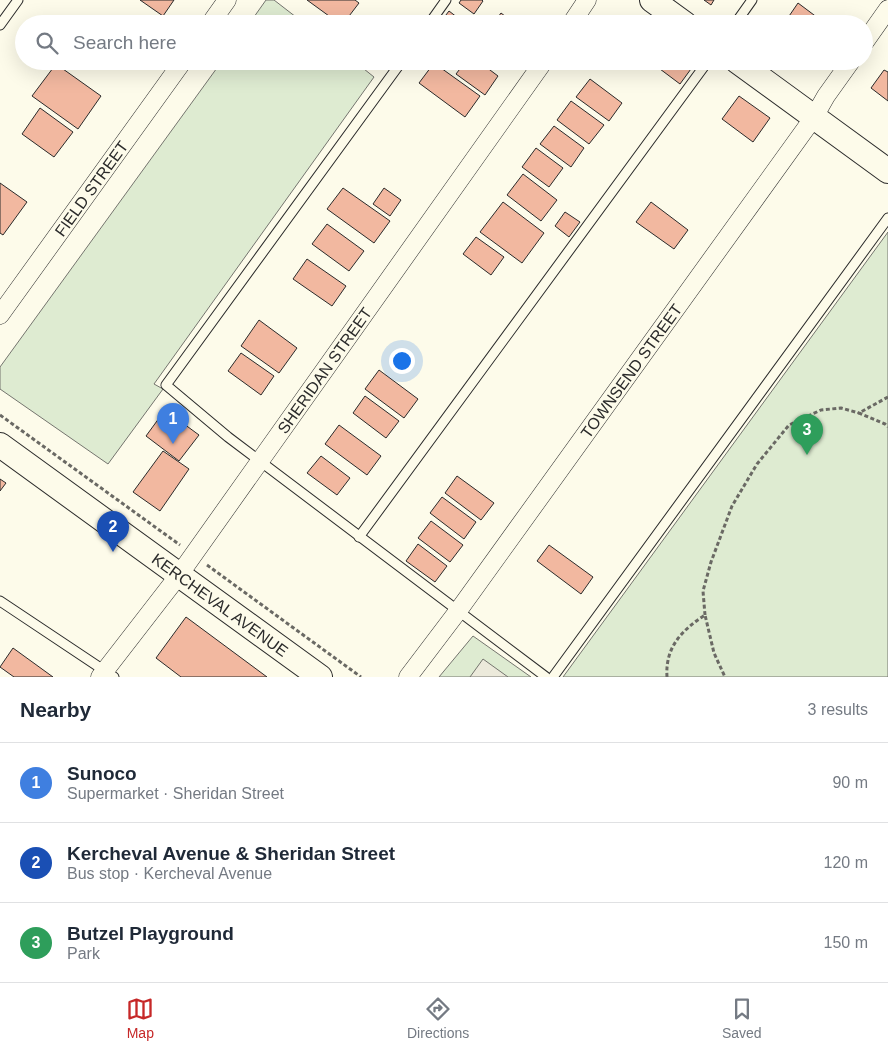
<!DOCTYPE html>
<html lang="en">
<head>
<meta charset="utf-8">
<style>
	:root { --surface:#fff; --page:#f6f6f7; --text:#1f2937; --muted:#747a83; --line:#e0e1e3; --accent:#c62828 }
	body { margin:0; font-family:Arial,sans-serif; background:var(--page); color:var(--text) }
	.you { position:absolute; left:401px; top:360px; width:18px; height:18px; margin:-12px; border:4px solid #fff; border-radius:50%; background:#1a73e8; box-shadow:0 0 0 8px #1a73e833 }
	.badge { display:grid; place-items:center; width:32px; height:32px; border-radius:50%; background:var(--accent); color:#fff; font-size:16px; font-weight:700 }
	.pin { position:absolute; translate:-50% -41px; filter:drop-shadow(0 1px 2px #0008) }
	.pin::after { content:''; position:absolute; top:26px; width:18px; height:15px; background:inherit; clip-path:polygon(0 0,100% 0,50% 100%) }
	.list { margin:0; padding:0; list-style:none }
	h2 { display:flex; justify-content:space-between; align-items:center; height:65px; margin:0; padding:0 20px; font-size:21px }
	h2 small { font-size:16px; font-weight:400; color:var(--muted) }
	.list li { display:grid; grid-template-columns:32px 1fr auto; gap:15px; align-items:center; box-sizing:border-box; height:80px; padding:0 20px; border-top:1px solid var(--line) }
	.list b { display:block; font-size:19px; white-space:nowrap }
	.list p { margin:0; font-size:16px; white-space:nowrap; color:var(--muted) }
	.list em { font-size:16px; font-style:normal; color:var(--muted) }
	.icon { flex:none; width:28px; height:28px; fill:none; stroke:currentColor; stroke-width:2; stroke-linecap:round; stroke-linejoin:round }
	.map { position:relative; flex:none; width:888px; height:677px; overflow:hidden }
	.search { position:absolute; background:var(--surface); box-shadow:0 5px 20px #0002; left:15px; right:15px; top:15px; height:55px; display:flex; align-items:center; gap:12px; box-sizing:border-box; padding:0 18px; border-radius:28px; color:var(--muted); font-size:19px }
	.sheet { height:305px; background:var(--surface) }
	nav { display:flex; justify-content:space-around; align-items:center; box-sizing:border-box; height:70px; border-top:1px solid var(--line); background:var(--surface); font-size:14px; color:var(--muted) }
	nav a { display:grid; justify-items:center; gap:2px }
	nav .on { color:var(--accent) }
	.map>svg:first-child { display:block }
	.green { fill:#deebd1; stroke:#74746e }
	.parking { fill:#eceadb; stroke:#74746e }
	.building { fill:#f2b8a0; stroke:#2b2b2b }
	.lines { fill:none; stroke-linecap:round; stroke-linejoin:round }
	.lane-casing { stroke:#2b2b2b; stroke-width:11 }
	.street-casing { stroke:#2b2b2b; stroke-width:19 }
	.secondary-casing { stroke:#2b2b2b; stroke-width:26 }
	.path { stroke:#6a6964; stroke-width:3; stroke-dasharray:4 2.5; stroke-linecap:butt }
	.lane { stroke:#fdfbea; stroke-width:9 }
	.street { stroke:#fdfbea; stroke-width:18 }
	.secondary { stroke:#fdfbea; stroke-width:24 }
	.labels { text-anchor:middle; stroke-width:4; stroke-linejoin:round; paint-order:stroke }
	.street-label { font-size:16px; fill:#2b2b2b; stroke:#fdfbea }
</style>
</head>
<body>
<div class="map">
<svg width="888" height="677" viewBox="0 0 888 677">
	<rect width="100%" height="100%" fill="#fdfbea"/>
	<g class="green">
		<polygon points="266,0 274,0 305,24 249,24"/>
		<polygon points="222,61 354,61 374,77 154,384 163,389 108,464 0,389 0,367"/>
		<polygon points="888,232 888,677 563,677"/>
		<polygon points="473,636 531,677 439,677"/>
	</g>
	<polygon class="parking" points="483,659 508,677 470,677"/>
	<g class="building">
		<polygon points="140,0 174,0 163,16"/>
		<polygon points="307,0 355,0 359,3 343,24 340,24"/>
		<polygon points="461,0 482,0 483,1 474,14 459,3"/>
		<polygon points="704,0 714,0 711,5"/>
		<polygon points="798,3 826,24 787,24 785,22"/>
		<polygon points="449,11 462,21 460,24 439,24"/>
		<polygon points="501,13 515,24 493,24"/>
		<polygon points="636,19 643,24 632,24"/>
		<polygon points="466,61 478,61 498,76 485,95 456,74"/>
		<polygon points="484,61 501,61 495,69"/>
		<polygon points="653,61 695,61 696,62 680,84 652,63"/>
		<polygon points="434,63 480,96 465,117 419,83"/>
		<polygon points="56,64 101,96 78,129 32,96"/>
		<polygon points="884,70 888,72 888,101 871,88"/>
		<polygon points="590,79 622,103 609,121 576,97"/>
		<polygon points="739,96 770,118 753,142 722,119"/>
		<polygon points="571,101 604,125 589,144 557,120"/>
		<polygon points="40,108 73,132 54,157 22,134"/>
		<polygon points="554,126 584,148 571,167 540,144"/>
		<polygon points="536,148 563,168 549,187 522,167"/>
		<polygon points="523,174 557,200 541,221 507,195"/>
		<polygon points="0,183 27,202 3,235 0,233"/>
		<polygon points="343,188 390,221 374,243 327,209"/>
		<polygon points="384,188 401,200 390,216 373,204"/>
		<polygon points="503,202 544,233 522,263 480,232"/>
		<polygon points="651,202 688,230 674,249 636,222"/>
		<polygon points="565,212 580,222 569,237 555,226"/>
		<polygon points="327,224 364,251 349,271 312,244"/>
		<polygon points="476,237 504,257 491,275 463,254"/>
		<polygon points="307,259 346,286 332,306 293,279"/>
		<polygon points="259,320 297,348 279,373 241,346"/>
		<polygon points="241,353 274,376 261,395 228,371"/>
		<polygon points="379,370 418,399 404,418 365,389"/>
		<polygon points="365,396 399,421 386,438 353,413"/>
		<polygon points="165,410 199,435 179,461 146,436"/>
		<polygon points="339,425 381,456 367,475 325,444"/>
		<polygon points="163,451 189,469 160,511 133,492"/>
		<polygon points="321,456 350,478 337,495 307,473"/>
		<polygon points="457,476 494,503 481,520 445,493"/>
		<polygon points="0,479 6,483 0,491"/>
		<polygon points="442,497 476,522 464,539 430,513"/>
		<polygon points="431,521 463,545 450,562 418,538"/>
		<polygon points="418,544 447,566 435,582 406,561"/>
		<polygon points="549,545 593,577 581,594 537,561"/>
		<polygon points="186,617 267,677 181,677 156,658"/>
		<polygon points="13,648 53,677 14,677 0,667"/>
	</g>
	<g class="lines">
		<defs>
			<g id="lane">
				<polyline points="429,24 446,0"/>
				<polyline points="735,24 752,0"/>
				<polyline points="0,25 18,0"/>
				<polyline points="402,61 166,385 228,437 546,677"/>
				<polyline points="359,537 708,61"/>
				<polyline points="0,601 114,677"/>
				<polyline points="553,677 888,218"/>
			</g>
			<g id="street">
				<polyline points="210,24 227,0"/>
				<polyline points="571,24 587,0"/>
				<polyline points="864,43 888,9"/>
				<path id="s1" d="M0,315L183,61"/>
				<path id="s2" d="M100,677L179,575L544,61"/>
				<path id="s3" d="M408,677L458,611L814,117L826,96L851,61"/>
			</g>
			<g id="secondary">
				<polyline points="652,0 685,24"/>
				<polyline points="737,61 888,171"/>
				<path id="s4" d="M0,445L320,677"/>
			</g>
		</defs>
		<use href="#lane" class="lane-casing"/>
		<use href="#street" class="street-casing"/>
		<use href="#secondary" class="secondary-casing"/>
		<g class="path">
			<polyline points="888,397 859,413 885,424 888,427"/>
			<polyline points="0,415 180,545"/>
			<polyline points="207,565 361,677"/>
			<polyline points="705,615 703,591 711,562 732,506 757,464 789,425 821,410 841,408 859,413"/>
			<path d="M667,677C665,647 682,630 705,615L714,653L725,677"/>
		</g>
		<use href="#lane" class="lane"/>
		<use href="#street" class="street"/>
		<use href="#secondary" class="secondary"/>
	</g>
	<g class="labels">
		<g class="street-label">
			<text dy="6" stroke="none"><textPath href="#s1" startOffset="156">FIELD STREET</textPath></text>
			<text dy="6" stroke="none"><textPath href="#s2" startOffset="380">SHERIDAN STREET</textPath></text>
			<text dy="6" stroke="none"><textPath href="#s3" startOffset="379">TOWNSEND STREET</textPath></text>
			<text dy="6" stroke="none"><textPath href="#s4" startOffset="272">KERCHEVAL AVENUE</textPath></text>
		</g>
	</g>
</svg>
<div class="you"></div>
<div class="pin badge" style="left:173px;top:444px;background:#3f7fe0">1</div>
<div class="pin badge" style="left:113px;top:552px;background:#1a4fb4">2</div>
<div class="pin badge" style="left:807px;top:455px;background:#2e9e5b">3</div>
<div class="search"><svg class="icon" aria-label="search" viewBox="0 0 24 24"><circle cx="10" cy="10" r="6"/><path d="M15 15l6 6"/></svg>Search here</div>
</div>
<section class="sheet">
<h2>Nearby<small>3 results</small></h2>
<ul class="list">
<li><span class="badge" style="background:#3f7fe0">1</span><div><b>Sunoco</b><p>Supermarket · Sheridan Street</p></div><em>90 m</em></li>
<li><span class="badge" style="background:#1a4fb4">2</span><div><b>Kercheval Avenue &amp; Sheridan Street</b><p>Bus stop · Kercheval Avenue</p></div><em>120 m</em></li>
<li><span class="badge" style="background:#2e9e5b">3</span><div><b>Butzel Playground</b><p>Park</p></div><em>150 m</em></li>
</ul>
</section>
<nav>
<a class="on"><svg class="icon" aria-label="map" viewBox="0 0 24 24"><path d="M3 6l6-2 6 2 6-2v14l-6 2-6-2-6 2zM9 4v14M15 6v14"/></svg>Map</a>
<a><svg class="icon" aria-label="directions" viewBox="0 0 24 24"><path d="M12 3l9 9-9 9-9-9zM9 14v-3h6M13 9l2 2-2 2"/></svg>Directions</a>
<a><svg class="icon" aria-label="saved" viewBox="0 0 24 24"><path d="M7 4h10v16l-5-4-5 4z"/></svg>Saved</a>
</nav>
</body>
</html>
